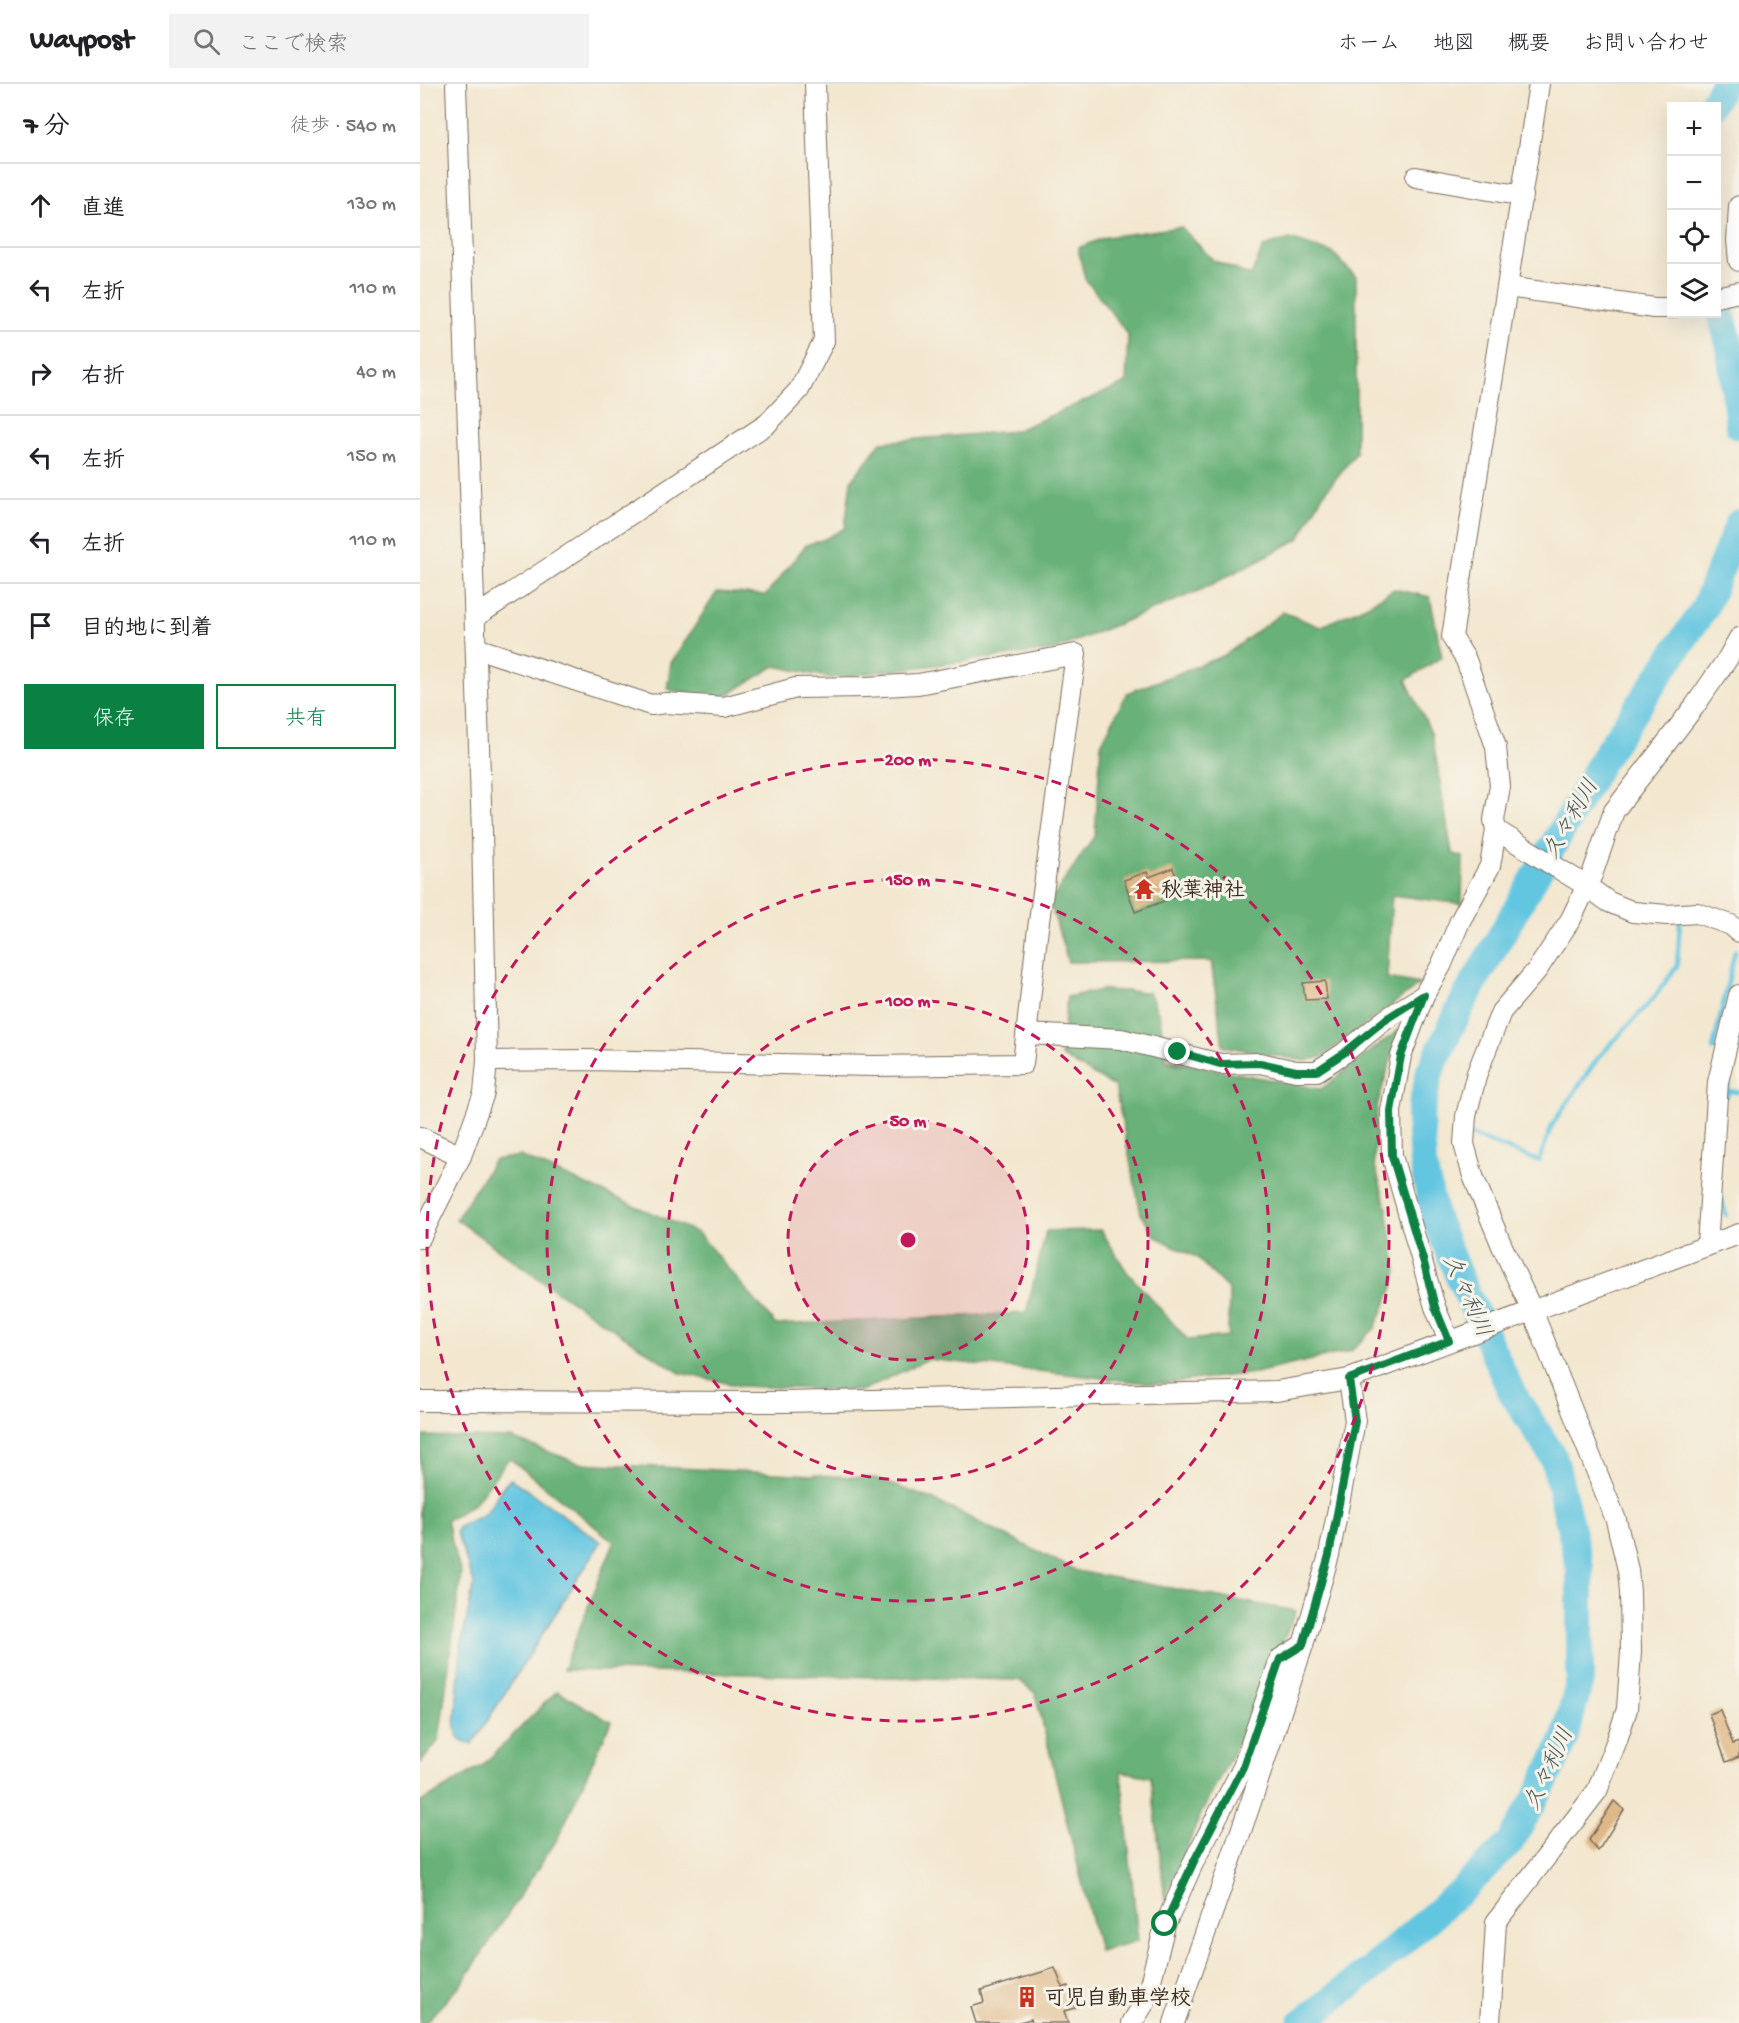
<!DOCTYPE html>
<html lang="ja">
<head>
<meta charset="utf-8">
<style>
	:root { --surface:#fff; --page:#f2f2f2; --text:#202124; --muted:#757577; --line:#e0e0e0; --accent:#0b8043 }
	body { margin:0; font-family:"Gochi Hand","Klee One",sans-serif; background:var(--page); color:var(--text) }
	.controls { position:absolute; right:18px; top:18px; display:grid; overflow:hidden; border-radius:0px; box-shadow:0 6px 24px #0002 }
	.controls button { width:54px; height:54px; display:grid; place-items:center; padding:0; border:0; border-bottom:2px solid var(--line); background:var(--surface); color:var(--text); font:30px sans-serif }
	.stop { position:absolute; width:18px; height:18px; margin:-14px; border:4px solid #0b8043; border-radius:50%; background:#fff }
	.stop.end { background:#0b8043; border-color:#fff; box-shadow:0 2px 6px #0008 }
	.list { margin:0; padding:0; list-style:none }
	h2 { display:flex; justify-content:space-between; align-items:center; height:78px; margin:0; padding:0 24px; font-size:26px }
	h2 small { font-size:20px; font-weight:400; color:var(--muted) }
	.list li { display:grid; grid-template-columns:39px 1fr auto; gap:18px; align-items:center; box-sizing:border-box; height:84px; padding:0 24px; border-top:2px solid var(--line) }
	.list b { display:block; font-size:22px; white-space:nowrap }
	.list em { font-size:20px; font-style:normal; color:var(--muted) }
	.actions { display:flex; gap:12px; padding:18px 24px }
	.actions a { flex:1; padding:14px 0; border:2px solid var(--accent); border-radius:0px; text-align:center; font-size:21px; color:var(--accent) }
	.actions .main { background:var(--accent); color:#fff }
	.icon { flex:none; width:33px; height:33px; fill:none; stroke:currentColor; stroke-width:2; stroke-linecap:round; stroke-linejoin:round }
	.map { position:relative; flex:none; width:1319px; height:1939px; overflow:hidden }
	header { display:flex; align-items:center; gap:36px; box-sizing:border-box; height:84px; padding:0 30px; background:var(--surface); border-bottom:2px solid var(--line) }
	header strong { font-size:28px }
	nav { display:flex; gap:33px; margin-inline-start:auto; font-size:21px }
	.search { width:420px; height:54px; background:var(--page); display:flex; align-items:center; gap:15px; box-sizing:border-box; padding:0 21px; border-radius:0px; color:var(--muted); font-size:22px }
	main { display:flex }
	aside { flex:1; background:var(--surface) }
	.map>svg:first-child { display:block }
	.forest { fill:#68b178; stroke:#526e4b; stroke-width:1.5 }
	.water { fill:#63c6e1; stroke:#4f7880; stroke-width:1.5 }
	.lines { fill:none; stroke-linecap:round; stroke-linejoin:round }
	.stream { stroke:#63c6e1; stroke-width:4.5 }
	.river { stroke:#63c6e1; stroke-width:28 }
	.building { fill:#dfb887 }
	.minor-casing { stroke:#7b6c5c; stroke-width:22 }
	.minor { stroke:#fff; stroke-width:20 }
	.route { stroke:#0b8043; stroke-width:8 }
	.ring { fill:none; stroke:#c2185b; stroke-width:3; stroke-dasharray:10 8 }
	.labels { text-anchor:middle; stroke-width:6; stroke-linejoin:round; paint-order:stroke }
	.poi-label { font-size:21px; font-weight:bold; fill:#3b2a1e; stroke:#f7f3e8; text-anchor:start }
	.water-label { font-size:22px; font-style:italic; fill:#475958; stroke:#f7f3e8 }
	.centre { fill:#c2185b; stroke:#f7f3e8; stroke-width:3 }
	.ring-label { font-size:18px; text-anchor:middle; font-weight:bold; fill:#c2185b; stroke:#f7f3e8; stroke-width:6; stroke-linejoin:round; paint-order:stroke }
</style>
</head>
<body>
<header>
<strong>Waypost</strong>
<div class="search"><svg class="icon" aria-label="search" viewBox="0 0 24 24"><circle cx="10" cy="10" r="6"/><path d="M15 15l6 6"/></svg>ここで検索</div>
<nav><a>ホーム</a><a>地図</a><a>概要</a><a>お問い合わせ</a></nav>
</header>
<main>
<aside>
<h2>7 分<small>徒歩 · 540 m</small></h2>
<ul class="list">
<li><svg class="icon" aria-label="ahead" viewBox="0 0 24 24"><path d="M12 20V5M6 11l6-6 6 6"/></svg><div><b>直進</b></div><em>130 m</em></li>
<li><svg class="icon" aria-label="left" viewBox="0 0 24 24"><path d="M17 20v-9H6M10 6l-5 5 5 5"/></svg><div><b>左折</b></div><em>110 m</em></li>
<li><svg class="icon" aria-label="right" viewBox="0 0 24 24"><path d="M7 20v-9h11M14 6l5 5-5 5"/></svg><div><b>右折</b></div><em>40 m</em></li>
<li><svg class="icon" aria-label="left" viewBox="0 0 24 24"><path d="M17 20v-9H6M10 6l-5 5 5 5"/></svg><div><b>左折</b></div><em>150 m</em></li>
<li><svg class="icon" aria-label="left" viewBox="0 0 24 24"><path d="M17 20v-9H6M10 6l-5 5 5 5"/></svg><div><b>左折</b></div><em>110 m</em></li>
<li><svg class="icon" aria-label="arrive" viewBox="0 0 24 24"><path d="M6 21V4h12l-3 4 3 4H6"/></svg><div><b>目的地に到着</b></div></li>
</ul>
<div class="actions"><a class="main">保存</a><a>共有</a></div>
</aside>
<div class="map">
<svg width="1319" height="1939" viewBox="0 0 1319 1939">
	<rect width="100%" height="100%" fill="#f7f3e8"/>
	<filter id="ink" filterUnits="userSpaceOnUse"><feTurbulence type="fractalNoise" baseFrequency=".0167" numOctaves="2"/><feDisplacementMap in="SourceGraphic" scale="12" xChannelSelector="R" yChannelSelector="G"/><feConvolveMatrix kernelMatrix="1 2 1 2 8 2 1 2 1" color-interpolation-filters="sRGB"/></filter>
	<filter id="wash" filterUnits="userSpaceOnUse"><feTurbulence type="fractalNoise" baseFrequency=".008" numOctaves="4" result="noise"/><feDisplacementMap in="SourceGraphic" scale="24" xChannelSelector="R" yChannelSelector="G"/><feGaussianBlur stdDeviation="1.35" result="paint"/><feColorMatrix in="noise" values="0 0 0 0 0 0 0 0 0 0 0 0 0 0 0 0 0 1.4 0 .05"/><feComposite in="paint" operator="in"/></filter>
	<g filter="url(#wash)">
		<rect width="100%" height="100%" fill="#f3e7cf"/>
		<g class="forest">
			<polygon points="761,143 793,176 831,192 843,163 870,155 913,169 936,193 936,369 902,412 879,455 781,506 634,566 411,594 355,582 299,616 247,605 251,579 297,508 346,511 386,461 405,455 425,444 431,397 461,358 595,347 706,299 708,250 665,195 658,164 686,153"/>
			<polygon points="974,505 1010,513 1022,573 986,596 1012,651 1032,769 1043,773 1042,820 972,811 967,894 1000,900 902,973 885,977 803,962 791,877 648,878 630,818 675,751 681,660 707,609 805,571 863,528 900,543 948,521"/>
			<polygon points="682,906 729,908 740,933 746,976 901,1005 980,945 957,1022 954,1079 967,1125 977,1187 972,1206 955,1244 931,1267 835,1289 736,1300 508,1275 441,1307 321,1302 260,1289 137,1208 36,1135 74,1076 100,1072 278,1149 356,1241 606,1229 626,1147 681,1146 707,1188 768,1256 808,1252 809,1206 776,1173 736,1153 721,1130 695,1003 641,972 647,913"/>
			<polygon points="0,1352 91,1354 159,1379 455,1394 514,1416 657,1487 876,1527 828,1639 781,1730 745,1815 731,1693 701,1687 718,1857 679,1867 615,1609 599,1596 143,1586 194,1458 89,1374 54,1420 26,1437 41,1490 19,1656 0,1680"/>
			<polygon points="137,1607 191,1638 138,1754 43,1898 5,1939 0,1939 0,1719 63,1681"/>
		</g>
		<path class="water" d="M91,1395L181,1458L52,1661L41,1657L35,1644L41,1562L54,1499L36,1447C43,1436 56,1437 65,1429C76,1419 79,1402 91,1395Z"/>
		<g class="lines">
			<g class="stream">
				<polyline points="1293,965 1315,867"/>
				<polyline points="1312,983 1319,954"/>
				<polyline points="1307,1007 1319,1008"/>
				<polyline points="1307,1012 1309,994"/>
				<polyline points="1051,1051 1119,1077 1132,1041 1178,974 1233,915 1257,882 1260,836"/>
				<polyline points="1299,1105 1306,1131"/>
			</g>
			<g class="river">
				<polyline points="1291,22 1304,0"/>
				<polyline points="1296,213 1310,263 1319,342"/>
				<polyline points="881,1939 955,1882 1042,1806 1090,1759 1119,1708 1144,1657 1160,1596 1160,1484 1134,1374 1091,1307 1037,1188 1014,1131 1003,1080 1000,1032 1010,987 1045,914 1187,668 1284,525 1319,439"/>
			</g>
		</g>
		<g id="blocks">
			<g class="building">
				<polygon points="753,784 759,801 757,802 760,811 715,828 704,796 727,788 729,793"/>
				<polygon points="905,897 907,915 885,916 883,899"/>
				<polygon points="1300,1626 1313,1660 1319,1658 1319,1673 1306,1678 1289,1630"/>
				<polygon points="1194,1717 1204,1726 1178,1767 1169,1756"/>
				<polygon points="635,1884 643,1904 648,1902 655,1924 644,1927 648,1939 612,1939 611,1935 596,1939 556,1939 551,1923 564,1919 561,1907"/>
			</g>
		</g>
	</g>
	<g filter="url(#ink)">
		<use href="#blocks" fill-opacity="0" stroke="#7b6c5c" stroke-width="1.5"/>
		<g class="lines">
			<defs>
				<g id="minor">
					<polyline points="996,93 1103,112"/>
					<polyline points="1319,122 1317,157 1319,177"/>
					<polyline points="1088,203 1234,224 1252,224"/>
					<polyline points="1296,213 1319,208"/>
					<polyline points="55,533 347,340 379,306 404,257 395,0"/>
					<polyline points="56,564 231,621 246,619 304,623 376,604 446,603 498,600 656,570 617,852 603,980 454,982 167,976 67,977"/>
					<polyline points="1076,746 1165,801 1189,818 1213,828 1247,831 1277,829 1311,841 1319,848"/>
					<polyline points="607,950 701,955 800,980 840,979 876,987 897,987 924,969 966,935 1004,911"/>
					<polyline points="0,1053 41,1072"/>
					<polyline points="0,1154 41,1072 64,1009 67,977 62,748 36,0"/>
					<polyline points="1287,1162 1298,998 1319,911"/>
					<polyline points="1029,1257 1015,1223 972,1072 971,1027 981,972 1004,911 1021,882 1040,837 1070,782 1076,746 1074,736 1080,702 1076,663 1046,576 1032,553 1119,0"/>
					<polyline points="0,1317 364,1318 857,1307 929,1295 1319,1150"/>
					<polyline points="712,1939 726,1916 745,1841 775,1775 823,1683 860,1575 883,1561"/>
					<polyline points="754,1939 830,1721 883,1561 909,1471 935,1337 929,1295"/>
					<polyline points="1070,1939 1076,1838 1177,1707 1197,1656 1207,1625 1211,1568 1210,1508 1208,1486 1196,1436 1112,1226 1082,1162 1053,1092 1044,1060 1046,1032 1057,989 1081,928 1117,886 1151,835 1172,791 1194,727 1274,623 1308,574 1319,554"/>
				</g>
			</defs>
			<use href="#minor" class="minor-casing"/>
			<use href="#minor" class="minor"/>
		</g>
	</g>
	<g class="lines" filter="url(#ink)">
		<polyline class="route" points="745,1840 775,1775 823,1683 860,1575 883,1561 909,1471 935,1337 929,1295 1029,1257 1015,1223 1004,1179 972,1072 971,1027 981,972 1004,911 966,935 924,969 897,987 876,987 840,979 800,980 758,968"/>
	</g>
	<circle cx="488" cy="1156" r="120" fill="#c2185b" fill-opacity=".12"/>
	<g class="ring">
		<circle cx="488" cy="1156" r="120"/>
		<circle cx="488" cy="1156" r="240"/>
		<circle cx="488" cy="1156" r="361"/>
		<circle cx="488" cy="1156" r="481"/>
	</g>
	<defs>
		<symbol id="temple-bare" viewBox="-9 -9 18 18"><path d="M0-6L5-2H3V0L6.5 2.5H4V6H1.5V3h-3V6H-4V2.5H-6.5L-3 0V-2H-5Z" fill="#c8321e" stroke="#f7f3e8" stroke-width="2.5" paint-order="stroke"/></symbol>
		<symbol id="building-bare" viewBox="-9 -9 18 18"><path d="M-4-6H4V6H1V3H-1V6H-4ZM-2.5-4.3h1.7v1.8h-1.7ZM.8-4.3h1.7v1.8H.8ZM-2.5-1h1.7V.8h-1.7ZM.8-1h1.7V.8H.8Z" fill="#c8321e" stroke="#f7f3e8" stroke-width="2.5" paint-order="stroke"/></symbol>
	</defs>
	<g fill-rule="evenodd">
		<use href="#temple-bare" x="709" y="790" width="30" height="30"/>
		<use href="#building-bare" x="592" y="1898" width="30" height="30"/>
	</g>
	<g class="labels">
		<g class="poi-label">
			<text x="741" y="812">秋葉神社</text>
			<text x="624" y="1920">可児自動車学校</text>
		</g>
		<g class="water-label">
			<text transform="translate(1149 734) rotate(-60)" y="8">久々利川</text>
			<text transform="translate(1049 1211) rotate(66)" y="8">久々利川</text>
			<text transform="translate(1127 1684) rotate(-65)" y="8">久々利川</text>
		</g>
	</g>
	<circle cx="488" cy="1156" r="9" class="centre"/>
	<g class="ring-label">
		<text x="488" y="681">200 m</text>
		<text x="488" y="801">150 m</text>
		<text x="488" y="922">100 m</text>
		<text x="488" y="1042">50 m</text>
	</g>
</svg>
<div class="controls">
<button>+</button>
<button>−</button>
<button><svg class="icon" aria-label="locate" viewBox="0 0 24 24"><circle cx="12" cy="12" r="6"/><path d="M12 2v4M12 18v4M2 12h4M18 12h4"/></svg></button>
<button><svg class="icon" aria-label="layers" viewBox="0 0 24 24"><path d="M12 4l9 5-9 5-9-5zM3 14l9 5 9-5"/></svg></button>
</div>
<div class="stop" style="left:745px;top:1840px"></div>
<div class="stop end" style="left:758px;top:968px"></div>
</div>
</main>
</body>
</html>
